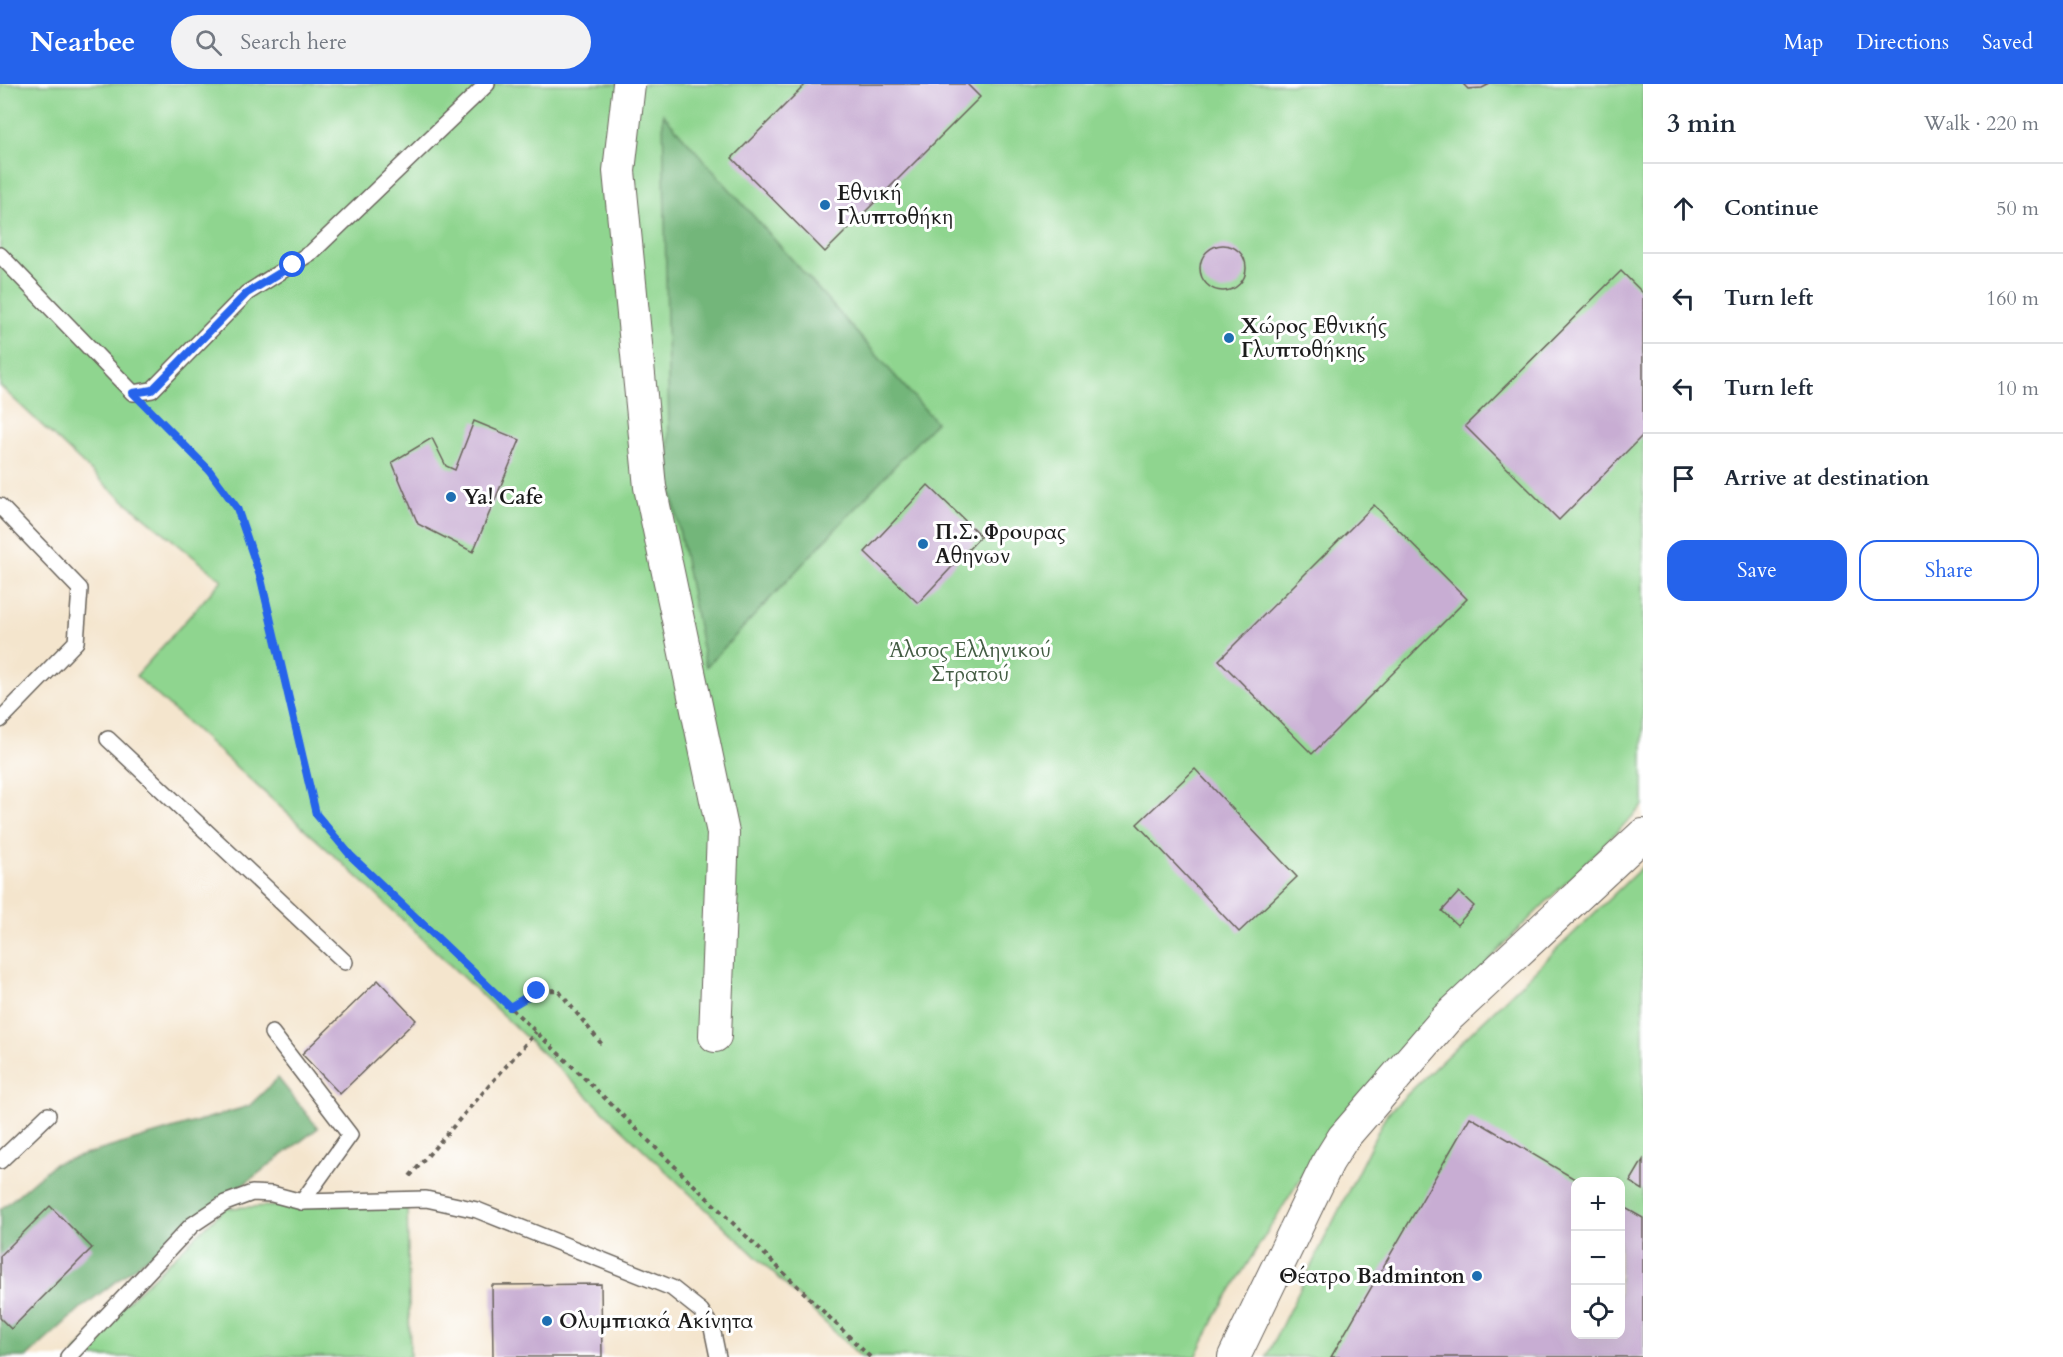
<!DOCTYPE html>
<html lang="en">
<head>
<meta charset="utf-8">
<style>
	:root { --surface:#fff; --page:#f2f2f3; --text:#1f2937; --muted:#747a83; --line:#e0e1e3; --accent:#2563eb }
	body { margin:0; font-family:Cardo,serif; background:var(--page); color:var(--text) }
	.controls { position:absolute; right:18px; bottom:18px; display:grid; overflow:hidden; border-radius:12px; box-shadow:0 6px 24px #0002 }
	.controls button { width:54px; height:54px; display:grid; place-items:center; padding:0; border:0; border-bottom:2px solid var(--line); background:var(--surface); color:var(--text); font:30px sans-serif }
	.stop { position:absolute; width:18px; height:18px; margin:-14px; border:4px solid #2563eb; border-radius:50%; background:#fff }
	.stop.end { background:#2563eb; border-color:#fff; box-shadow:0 2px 6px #0008 }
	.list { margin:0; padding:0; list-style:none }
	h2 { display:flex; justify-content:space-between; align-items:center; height:78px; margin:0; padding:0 24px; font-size:26px }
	h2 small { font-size:20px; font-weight:400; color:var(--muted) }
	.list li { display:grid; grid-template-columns:39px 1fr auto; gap:18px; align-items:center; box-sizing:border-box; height:90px; padding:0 24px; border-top:2px solid var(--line) }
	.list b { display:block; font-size:22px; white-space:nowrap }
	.list em { font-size:20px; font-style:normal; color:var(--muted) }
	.actions { display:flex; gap:12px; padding:18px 24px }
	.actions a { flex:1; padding:14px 0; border:2px solid var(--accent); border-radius:18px; text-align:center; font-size:21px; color:var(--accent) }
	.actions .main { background:var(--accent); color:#fff }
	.icon { flex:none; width:33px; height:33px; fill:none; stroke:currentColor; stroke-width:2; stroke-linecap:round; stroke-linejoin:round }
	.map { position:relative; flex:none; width:1643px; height:1273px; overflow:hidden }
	header { display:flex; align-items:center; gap:36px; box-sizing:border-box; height:84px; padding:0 30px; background:var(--accent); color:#fff }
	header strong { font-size:28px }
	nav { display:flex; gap:33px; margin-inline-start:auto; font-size:21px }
	.search { width:420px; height:54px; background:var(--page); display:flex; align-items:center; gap:15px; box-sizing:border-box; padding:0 21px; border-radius:33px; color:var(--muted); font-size:22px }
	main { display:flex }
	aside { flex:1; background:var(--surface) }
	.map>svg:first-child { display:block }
	.green { fill:#8fd58f; stroke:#567856; stroke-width:1.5; fill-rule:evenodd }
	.forest { fill:#73b67a; stroke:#48694b; stroke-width:1.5 }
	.building { fill:#c8add3 }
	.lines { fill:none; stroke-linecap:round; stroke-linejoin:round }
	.lane-casing { stroke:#68625a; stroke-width:18 }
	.street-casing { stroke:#68625a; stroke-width:34 }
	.path { stroke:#68625a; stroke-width:4; stroke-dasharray:4.5 4.5; stroke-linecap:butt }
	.lane { stroke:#fff; stroke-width:15 }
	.street { stroke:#fff; stroke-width:32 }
	.route { stroke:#2563eb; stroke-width:8 }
	.poi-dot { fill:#1f6fb2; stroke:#fff; stroke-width:2 }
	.labels { text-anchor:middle; stroke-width:6; stroke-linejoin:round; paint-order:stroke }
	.poi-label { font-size:21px; font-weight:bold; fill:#1c1c1c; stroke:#fff; text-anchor:start }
	.park-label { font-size:21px; fill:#445d44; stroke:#fff }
</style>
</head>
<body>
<header>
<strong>Nearbee</strong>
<div class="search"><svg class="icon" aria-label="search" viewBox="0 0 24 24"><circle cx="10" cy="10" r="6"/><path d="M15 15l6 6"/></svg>Search here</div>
<nav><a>Map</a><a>Directions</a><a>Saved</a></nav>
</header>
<main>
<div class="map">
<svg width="1643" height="1273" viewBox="0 0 1643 1273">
	<rect width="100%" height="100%" fill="#fff"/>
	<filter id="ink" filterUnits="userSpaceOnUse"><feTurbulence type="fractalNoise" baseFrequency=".0167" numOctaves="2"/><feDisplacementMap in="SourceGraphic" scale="12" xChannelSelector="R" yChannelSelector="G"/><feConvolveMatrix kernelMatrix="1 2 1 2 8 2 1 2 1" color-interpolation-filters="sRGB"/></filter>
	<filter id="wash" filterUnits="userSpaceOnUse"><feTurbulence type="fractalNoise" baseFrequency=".008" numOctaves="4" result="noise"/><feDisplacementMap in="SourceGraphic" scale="24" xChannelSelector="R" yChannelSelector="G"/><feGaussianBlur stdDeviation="1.35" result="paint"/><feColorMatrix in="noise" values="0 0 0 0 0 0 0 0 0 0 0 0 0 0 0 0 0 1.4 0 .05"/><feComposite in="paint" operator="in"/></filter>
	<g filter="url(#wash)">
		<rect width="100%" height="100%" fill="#f4e5cd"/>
		<g class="green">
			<polygon points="0,0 1643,0 1643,722 1511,853 1323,1058 1220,1224 1196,1273 861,1273 362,797 136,592 222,496 110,405 0,302"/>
			<path d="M1643,782V1273H1266L1386,1031ZM1576,1098H1620V1250H1576Z"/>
			<polygon points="407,1116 410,1273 75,1273 74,1269 225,1124"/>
		</g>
		<g class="forest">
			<polygon points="663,30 936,338 706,583 670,399"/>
			<polygon points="278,994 318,1044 81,1224 27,1273 0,1273 0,1126 54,1080 249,1022"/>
		</g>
		<g id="blocks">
			<g class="building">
				<polygon points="806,0 967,0 980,13 825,168 732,74"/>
				<polygon points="1463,0 1490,0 1482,4 1468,5"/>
				<circle cx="1223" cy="184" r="23"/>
				<polygon points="1621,187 1643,209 1643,351 1559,436 1465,342"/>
				<polygon points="474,337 520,356 473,468 418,440 392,378 432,354 446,382 455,386"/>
				<polygon points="928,401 981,452 918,519 865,468"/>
				<polygon points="1374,421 1467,515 1312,670 1219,576"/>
				<polygon points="1195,685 1297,793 1239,848 1137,740"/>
				<polygon points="1459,808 1474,822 1457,841 1442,827"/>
				<polygon points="378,896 416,936 340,1010 302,970"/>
				<polygon points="1470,1033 1580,1098 1576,1098 1576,1250 1620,1250 1620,1121 1643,1134 1643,1273 1331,1273"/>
				<polygon points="1643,1076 1643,1106 1630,1098"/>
				<polygon points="50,1122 92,1164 11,1245 0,1234 0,1172"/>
				<polygon points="601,1200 602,1273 493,1273 492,1201"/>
			</g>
		</g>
	</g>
	<g filter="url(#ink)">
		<use href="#blocks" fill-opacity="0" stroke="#68625a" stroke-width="1.5"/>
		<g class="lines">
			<defs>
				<g id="lane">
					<polyline points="0,171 133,309 152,306 247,209 312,168 487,0"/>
					<polyline points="0,422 80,505 76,558 0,636"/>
					<polyline points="108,655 345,878"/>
					<polyline points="272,949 350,1051 302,1118"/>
					<polyline points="0,1077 48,1031"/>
					<polyline points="68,1273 192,1141 225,1119 252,1109 272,1110 302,1118 426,1115 477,1126 672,1204 701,1227 712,1244 718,1273"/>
				</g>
				<g id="street">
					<polyline points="629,0 619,87 650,403 723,749 715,952"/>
					<polyline points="1234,1273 1328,1078 1343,1054 1446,935 1643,751"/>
				</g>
			</defs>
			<use href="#lane" class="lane-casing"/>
			<use href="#street" class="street-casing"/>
			<g class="path">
				<polyline points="153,329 209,386 237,424 261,495 316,730 351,772 575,985 870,1273"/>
				<polyline points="510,923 537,907 558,906 604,963"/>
				<polyline points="410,1092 536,948"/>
			</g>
			<use href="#lane" class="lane"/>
			<use href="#street" class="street"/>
		</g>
	</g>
	<g class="lines" filter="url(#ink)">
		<polyline class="route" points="293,181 247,209 152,306 133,309 209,386 237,424 261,495 316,730 351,772 510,923 537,907"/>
	</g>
	<g class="poi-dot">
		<circle cx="825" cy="121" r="6"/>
		<circle cx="1229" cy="254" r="6"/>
		<circle cx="451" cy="413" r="6"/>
		<circle cx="923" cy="460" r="6"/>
		<circle cx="1477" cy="1192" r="6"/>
		<circle cx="547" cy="1237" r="6"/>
	</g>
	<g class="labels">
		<g class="poi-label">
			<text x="837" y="116">Εθνική<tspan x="837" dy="24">Γλυπτοθήκη</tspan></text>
			<text x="1241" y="249">Χώρος Εθνικής<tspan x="1241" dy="24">Γλυπτοθήκης</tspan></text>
			<text x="463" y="420">Ya! Cafe</text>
			<text x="935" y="455">Π.Σ. Φρουρας<tspan x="935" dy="24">Αθηνων</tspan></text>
			<text x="1465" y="1199" text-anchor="end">Θέατρο Badminton</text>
			<text x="559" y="1244">Ολυμπιακά Ακίνητα</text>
		</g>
		<g class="park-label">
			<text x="970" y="573">Άλσος Ελληνικού<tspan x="970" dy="24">Στρατού</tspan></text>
		</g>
	</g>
</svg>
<div class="controls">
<button>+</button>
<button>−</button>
<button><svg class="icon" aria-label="locate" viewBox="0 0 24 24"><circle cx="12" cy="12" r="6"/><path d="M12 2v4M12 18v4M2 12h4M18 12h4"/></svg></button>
</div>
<div class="stop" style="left:293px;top:181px"></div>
<div class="stop end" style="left:537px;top:907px"></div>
</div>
<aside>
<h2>3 min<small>Walk · 220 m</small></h2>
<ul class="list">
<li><svg class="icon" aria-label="ahead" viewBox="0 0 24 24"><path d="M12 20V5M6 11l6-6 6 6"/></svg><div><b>Continue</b></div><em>50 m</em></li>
<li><svg class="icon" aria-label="left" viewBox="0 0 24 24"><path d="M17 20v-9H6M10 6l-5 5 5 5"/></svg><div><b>Turn left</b></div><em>160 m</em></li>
<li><svg class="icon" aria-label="left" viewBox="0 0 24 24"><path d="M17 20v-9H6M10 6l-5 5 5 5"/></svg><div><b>Turn left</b></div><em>10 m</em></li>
<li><svg class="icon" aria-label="arrive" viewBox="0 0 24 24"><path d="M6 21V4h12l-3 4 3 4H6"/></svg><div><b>Arrive at destination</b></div></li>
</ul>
<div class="actions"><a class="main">Save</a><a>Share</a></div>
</aside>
</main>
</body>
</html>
